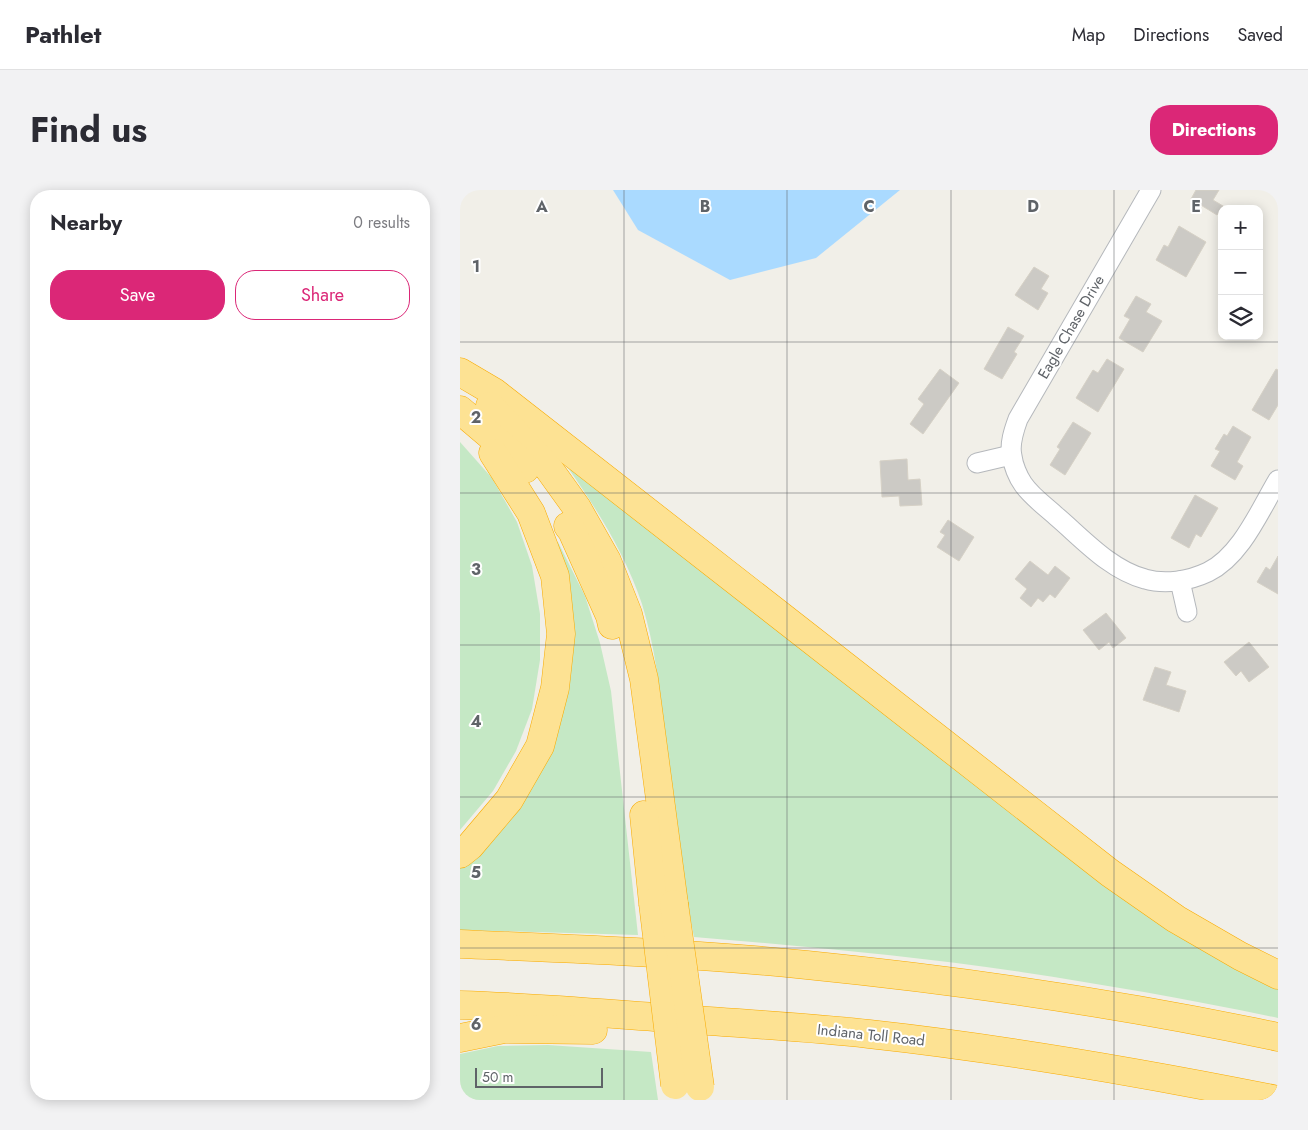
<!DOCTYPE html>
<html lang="en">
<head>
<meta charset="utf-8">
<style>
	:root { --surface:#fff; --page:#f2f2f3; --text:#2b2b33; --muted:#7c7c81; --line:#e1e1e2; --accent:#db2777 }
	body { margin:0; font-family:Jost,sans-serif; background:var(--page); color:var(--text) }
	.controls { position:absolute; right:15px; top:15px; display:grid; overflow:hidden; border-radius:10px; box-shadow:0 2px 12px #0003 }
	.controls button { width:45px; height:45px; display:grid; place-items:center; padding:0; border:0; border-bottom:1px solid var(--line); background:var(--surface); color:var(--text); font:25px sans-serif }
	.scale { position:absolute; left:15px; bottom:12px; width:128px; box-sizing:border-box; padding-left:5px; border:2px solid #5f6368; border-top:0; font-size:14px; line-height:18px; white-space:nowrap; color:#5f6368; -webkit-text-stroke:4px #fff; paint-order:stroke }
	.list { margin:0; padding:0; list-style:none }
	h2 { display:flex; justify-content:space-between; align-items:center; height:65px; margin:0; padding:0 20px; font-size:21px }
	h2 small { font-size:16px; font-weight:400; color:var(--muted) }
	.actions { display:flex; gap:10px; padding:15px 20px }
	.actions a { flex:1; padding:11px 0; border:1px solid var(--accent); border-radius:20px; text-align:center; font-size:18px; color:var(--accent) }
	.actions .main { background:var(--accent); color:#fff }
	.icon { flex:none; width:28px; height:28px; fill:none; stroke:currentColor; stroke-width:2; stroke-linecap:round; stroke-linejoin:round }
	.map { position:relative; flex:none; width:818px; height:910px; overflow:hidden; border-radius:20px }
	header { display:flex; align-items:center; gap:30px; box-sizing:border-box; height:70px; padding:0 25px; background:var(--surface); border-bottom:1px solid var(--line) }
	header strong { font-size:24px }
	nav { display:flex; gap:28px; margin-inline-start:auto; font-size:18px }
	.intro { display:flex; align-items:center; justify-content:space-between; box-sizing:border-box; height:120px; padding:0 30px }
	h1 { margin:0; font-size:35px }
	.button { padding:12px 22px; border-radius:20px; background:var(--accent); color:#fff; font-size:18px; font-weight:700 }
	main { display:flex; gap:30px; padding:0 30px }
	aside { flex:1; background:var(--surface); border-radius:20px; box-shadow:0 2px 12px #0003 }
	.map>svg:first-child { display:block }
	.green { fill:#c5e8c5 }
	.water { fill:#aadaff }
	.building { fill:#cccac5; stroke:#d6d1c6 }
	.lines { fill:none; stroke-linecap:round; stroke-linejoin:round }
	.street-casing { stroke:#b5b8bc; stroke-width:21 }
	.highway-casing { stroke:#f9ab00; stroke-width:29 }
	.street { stroke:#fff; stroke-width:19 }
	.highway { stroke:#fde293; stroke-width:28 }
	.highway-bridge-casing { stroke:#f9ab00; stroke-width:29; stroke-linecap:butt }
	.highway-bridge { stroke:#fde293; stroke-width:28 }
	.grid { fill:none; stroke:#5f6368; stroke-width:1; stroke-opacity:0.55 }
	.labels { text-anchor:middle; stroke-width:4; stroke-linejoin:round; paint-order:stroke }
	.street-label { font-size:15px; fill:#5f6368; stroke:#fff }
	.grid-label { font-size:16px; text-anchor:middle; font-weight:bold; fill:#5f6368; stroke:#fff; stroke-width:4; stroke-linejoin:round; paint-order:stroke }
</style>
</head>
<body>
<header>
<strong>Pathlet</strong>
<nav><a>Map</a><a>Directions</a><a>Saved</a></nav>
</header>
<div class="intro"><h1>Find us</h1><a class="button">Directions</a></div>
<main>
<aside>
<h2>Nearby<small>0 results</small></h2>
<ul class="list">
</ul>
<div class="actions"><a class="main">Save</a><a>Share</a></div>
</aside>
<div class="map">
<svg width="818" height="910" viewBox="0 0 818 910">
	<rect width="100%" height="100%" fill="#f1efe8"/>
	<g class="green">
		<polygon points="0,252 32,288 57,332 72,376 80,424 80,470 72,519 56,561 33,601 0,640"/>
		<path d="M106,275L818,794V828C733,810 647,795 561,782C453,766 343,756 234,747C220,680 214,612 205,544C200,501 195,456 182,414C165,363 136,318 106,275Z"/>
		<polygon points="98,352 125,406 140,453 151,501 178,745 0,740 0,674 89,549 92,354"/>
		<polygon points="88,855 191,862 198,910 0,910 0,864 38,856"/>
	</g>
	<polygon class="water" points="153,0 440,0 356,68 270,90 178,40"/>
	<g class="building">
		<polygon points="736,0 759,0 753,10 763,16 757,25 731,9"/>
		<polygon points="719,36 746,52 726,87 696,70 704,55 708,57"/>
		<polygon points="574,77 589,86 581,99 588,103 578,120 555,105"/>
		<polygon points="676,106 691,114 686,122 702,131 683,162 659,148 670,129 664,126"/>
		<polygon points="548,137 564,146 554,162 557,164 542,189 524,179"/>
		<polygon points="647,169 664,179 638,222 616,208 633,180 638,183"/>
		<polygon points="480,179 499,193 463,244 450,234 464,214 458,209"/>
		<polygon points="816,179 818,180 818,215 809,230 792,220"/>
		<polygon points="613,232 631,243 605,285 590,275 600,259 597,257"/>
		<polygon points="773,236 791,247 777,272 783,276 775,290 751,276 760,261 755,259 764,244 767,246"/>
		<polygon points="447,269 448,290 460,289 462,315 440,316 439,306 422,307 420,271"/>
		<polygon points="735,305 758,318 741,347 736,344 729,358 711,348"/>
		<polygon points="488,330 514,347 499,371 477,357 485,345 480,342"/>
		<polygon points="818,366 818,404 797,392 806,377 810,380"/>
		<polygon points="570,371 588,385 595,376 610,388 595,408 590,404 583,412 578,408 571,417 560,408 567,399 555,389"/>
		<polygon points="646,423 666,448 653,458 649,452 639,460 623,440"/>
		<polygon points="789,452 809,477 789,492 781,481 776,486 764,472"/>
		<polygon points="695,477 711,482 706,495 726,501 719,522 683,510"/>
	</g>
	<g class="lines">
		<defs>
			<g id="street">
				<path d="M691,0L558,229C554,240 549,254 552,266C553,275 558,287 563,294C571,306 585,316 596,326C622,348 650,380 685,389C705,395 729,391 748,382C781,366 800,320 818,290"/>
				<polyline points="517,273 551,265"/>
				<polyline points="720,391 727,422"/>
			</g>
			<g id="highway">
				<polyline points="0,182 34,202 650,683 716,729 780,766 818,785"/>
				<polyline points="30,216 89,279 117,318 147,371 168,424 184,489 214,714"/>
				<polyline points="0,220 59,270 65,279"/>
				<polyline points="108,336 112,341 150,426 152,435"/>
				<polyline points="184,625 193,713"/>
				<polyline points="0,664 10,656 49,610 80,556 95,498 101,444 95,386 71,323 33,263"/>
				<path d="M0,754C116,759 232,763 347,775C505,791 663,814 818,847"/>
				<path d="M0,815C75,817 149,824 223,829C285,834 347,837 409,844C546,859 683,883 818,910"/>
				<polyline points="0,848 44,839 133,840"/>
			</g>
		</defs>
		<use href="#street" class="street-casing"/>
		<use href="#highway" class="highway-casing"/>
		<use href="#street" class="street"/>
		<use href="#highway" class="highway"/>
		<defs>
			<g id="highway-bridge">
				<polyline points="193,713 215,895"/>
				<polyline points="214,714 240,897"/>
			</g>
		</defs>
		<use href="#highway-bridge" class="highway-bridge-casing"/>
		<use href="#highway-bridge" class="highway-bridge"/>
	</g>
	<path class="grid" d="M164,0V910M327,0V910M491,0V910M654,0V910M0,152H818M0,303H818M0,455H818M0,607H818M0,758H818"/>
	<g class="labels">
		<g class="street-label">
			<text transform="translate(611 137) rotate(-60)" y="5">Eagle Chase Drive</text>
			<text transform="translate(411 845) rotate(6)" y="5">Indiana Toll Road</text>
		</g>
	</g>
	<g class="grid-label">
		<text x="82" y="22">A</text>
		<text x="245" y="22">B</text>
		<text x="409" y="22">C</text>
		<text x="573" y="22">D</text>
		<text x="736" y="22">E</text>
		<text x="16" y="82">1</text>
		<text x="16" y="233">2</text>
		<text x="16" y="385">3</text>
		<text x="16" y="537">4</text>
		<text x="16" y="688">5</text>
		<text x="16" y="840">6</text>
	</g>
</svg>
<div class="controls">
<button>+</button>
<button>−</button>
<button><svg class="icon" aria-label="layers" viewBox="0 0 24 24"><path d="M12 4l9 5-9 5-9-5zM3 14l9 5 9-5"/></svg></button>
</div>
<div class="scale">50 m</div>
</div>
</main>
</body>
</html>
